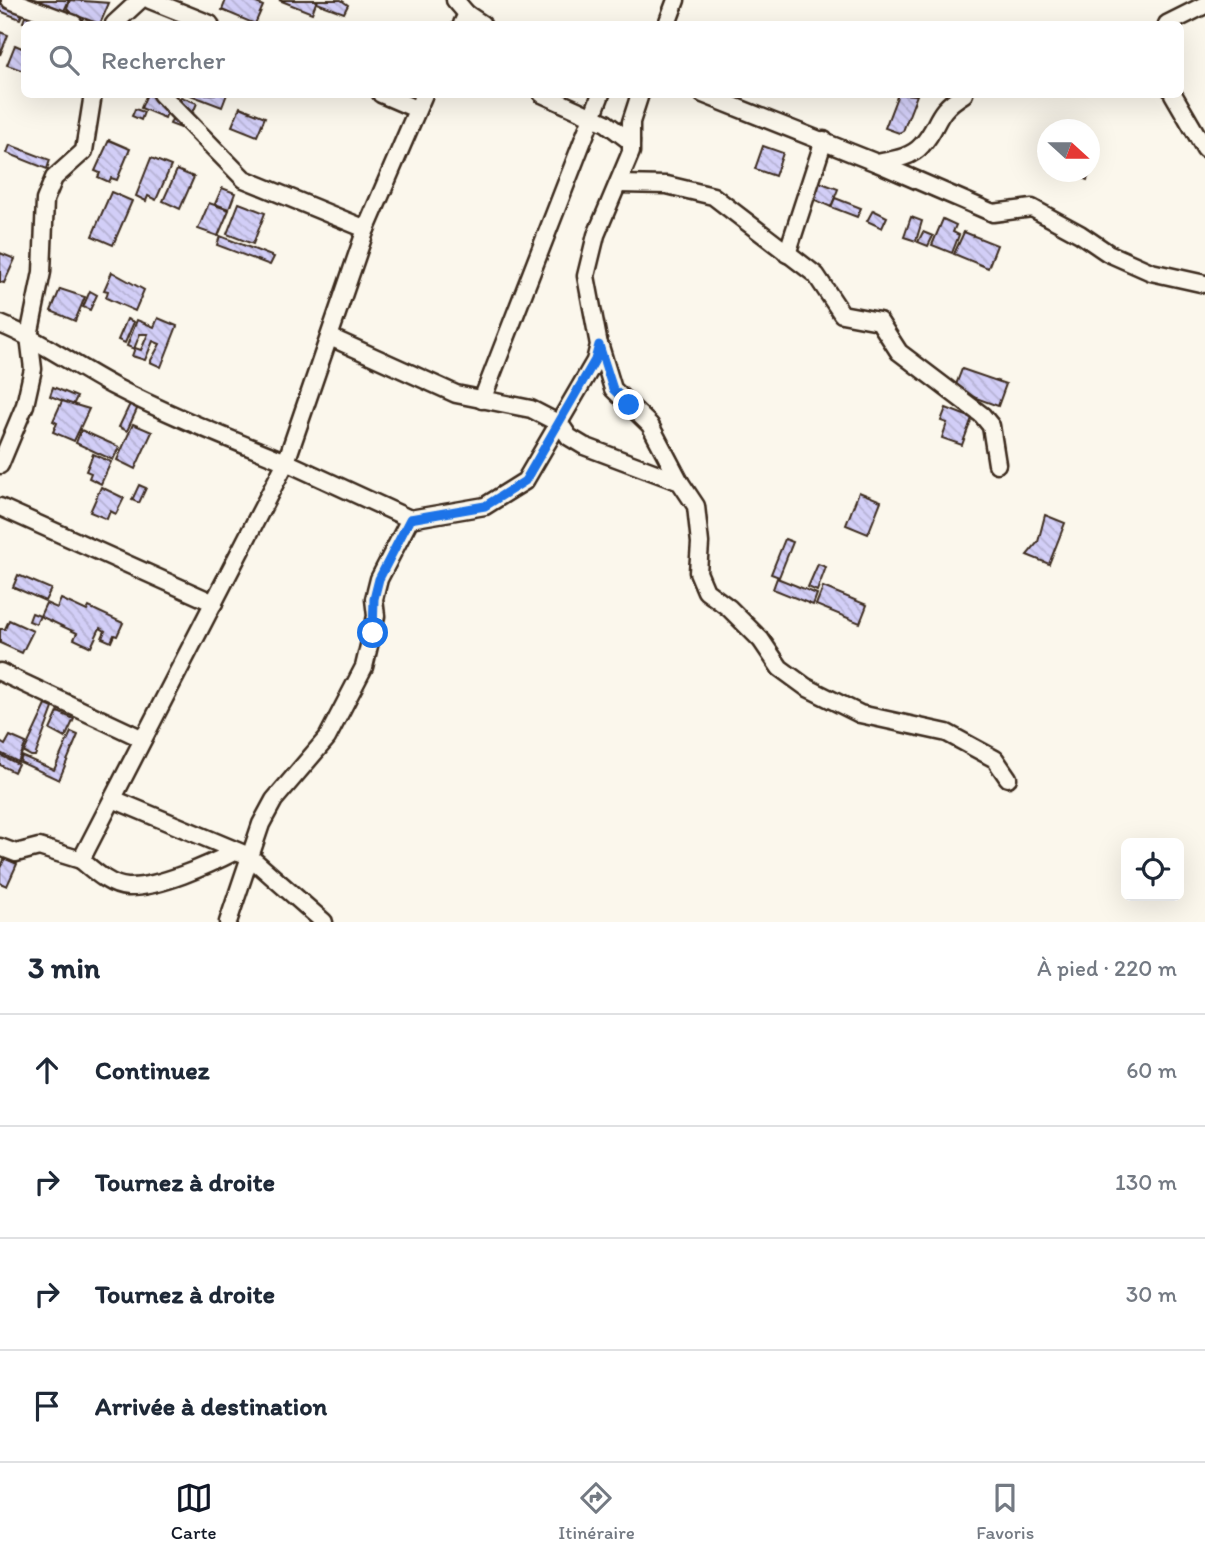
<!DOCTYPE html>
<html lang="fr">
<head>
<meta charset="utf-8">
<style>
	:root { --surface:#fff; --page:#f6f6f7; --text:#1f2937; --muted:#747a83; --line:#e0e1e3; --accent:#111827 }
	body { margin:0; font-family:Itim,sans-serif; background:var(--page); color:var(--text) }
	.controls { position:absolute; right:21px; bottom:21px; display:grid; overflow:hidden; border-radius:10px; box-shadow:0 7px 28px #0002 }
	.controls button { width:63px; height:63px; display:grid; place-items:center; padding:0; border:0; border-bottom:2px solid var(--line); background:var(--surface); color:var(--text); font:35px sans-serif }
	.compass { position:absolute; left:1037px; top:119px; width:63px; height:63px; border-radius:50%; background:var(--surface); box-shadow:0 7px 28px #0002; rotate:111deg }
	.stop { position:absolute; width:21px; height:21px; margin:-16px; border:5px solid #1a73e8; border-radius:50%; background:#fff }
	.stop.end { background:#1a73e8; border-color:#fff; box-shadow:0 2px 7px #0008 }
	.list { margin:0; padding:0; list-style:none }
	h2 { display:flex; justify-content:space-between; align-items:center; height:91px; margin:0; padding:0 28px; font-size:30px }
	h2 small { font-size:23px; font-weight:400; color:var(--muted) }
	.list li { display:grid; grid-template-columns:46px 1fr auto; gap:21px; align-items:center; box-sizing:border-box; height:112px; padding:0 28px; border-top:2px solid var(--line) }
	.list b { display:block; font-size:26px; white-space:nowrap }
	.list em { font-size:23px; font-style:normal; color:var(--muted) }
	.icon { flex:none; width:38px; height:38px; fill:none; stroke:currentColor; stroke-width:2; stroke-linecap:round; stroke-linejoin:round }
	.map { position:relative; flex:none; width:1205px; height:922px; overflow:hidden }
	.search { position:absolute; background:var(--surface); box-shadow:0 7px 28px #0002; left:21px; right:21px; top:21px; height:77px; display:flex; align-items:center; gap:18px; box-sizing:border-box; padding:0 24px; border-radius:10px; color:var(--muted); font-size:26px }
	.sheet { height:539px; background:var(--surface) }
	nav { display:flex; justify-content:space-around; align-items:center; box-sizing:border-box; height:98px; border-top:2px solid var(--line); background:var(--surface); font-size:19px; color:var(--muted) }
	nav a { display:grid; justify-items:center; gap:4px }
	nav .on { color:var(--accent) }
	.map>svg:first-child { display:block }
	.building { fill:url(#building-back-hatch); stroke:#3b2a1e; stroke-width:2 }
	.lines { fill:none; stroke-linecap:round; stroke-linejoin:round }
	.street-casing { stroke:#3b2a1e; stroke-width:21 }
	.street { stroke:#fbf7ec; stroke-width:16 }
	.route { stroke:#1a73e8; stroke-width:9 }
</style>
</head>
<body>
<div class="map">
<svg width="1205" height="922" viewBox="0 0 1205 922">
	<defs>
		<pattern id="building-back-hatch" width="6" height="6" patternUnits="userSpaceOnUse" patternTransform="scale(1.75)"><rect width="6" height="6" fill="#d2cef7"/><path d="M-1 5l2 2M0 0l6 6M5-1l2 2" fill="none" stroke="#b5b1d3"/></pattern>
	</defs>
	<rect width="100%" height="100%" fill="#fbf7ec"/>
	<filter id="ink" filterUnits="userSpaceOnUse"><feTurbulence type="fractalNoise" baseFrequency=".0143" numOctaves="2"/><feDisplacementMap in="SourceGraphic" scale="14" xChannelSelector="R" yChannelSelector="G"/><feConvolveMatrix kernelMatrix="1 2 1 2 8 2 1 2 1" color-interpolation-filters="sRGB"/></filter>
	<g filter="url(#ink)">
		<g class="building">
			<polygon points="0,0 25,8 20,19 0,11"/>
			<polygon points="36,0 69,0 64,11"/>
			<polygon points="70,0 109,3 100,24 72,14 67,9"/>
			<polygon points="226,0 250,0 263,6 255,24 222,10"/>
			<polygon points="279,0 317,0 312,13"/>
			<polygon points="318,0 341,0 348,5 344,13 317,3"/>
			<polygon points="26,14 53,24 31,24 23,22"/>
			<polygon points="316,19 331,24 314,24"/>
			<polygon points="0,32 8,35 0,55"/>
			<polygon points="15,45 24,49 24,71 7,65"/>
			<polygon points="147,94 174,94 165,118 141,108"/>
			<polygon points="188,94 227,94 222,107"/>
			<polygon points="898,94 917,95 903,131 899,133 885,128"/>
			<polygon points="181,97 197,103 186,130 170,124"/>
			<polygon points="240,107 265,117 257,136 232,126"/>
			<polygon points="135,109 144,112 141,120 132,116"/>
			<polygon points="109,140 130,149 117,180 111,178 109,182 98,177 100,173 95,171"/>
			<polygon points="10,145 50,160 47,169 7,153"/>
			<polygon points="763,146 783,153 775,176 755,169"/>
			<polygon points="1090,156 1095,159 1087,180 1066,172 1090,172"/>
			<polygon points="151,158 171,166 156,200 148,196 146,201 136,196"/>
			<polygon points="177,170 194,177 180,209 163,201"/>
			<polygon points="819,182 838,189 831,207 813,199"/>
			<polygon points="222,188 235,193 229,209 215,204"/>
			<polygon points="111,192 132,201 113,245 92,236"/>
			<polygon points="835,198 861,208 857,217 831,207"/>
			<polygon points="209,203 229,210 218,236 198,229"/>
			<polygon points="239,203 265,213 253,244 227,234"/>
			<polygon points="873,210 887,217 882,228 867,221"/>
			<polygon points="911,217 922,221 916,241 904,237"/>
			<polygon points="943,219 956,225 953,232 959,235 952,253 932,245"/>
			<polygon points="923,232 933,236 928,246 918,242"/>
			<polygon points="964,232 997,245 988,268 954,254"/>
			<polygon points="220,236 274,257 270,265 217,245"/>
			<polygon points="0,253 15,259 4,283 0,282"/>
			<polygon points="112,272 144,290 135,311 106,298 108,291 104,290"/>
			<polygon points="60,289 85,297 75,321 51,311"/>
			<polygon points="90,291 97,295 90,310 83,307"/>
			<polygon points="158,318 177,326 161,367 150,362 160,344 153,341 145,360 132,356 135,348 141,350 148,334 140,334 134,349 127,346 137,320 154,327"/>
			<polygon points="127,319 134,322 125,343 118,340"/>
			<polygon points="962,369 1006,384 998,406 954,390"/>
			<polygon points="53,387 77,397 73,405 50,396"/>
			<polygon points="62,401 89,409 74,441 53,432 57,423 53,421"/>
			<polygon points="130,404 138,407 127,431 119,427"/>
			<polygon points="946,408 972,418 962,445 942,438 947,423 941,421"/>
			<polygon points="133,424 152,432 135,469 117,460"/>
			<polygon points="81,430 119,447 113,460 76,443"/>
			<polygon points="93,454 111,462 101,484 89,478 91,473 86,471"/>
			<polygon points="139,485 146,488 139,503 132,500"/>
			<polygon points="101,487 124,498 116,514 110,511 107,519 90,512"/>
			<polygon points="859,492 881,501 868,534 846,525"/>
			<polygon points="1045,515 1065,523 1049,564 1027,555 1038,542"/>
			<polygon points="785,539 793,542 779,577 771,574"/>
			<polygon points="818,564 826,567 817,591 808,587"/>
			<polygon points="18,575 51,589 45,601 13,587"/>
			<polygon points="777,578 817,594 813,605 773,589"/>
			<polygon points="823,587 867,605 860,623 816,605"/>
			<polygon points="61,599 87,611 89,607 123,623 117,636 114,635 111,642 102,638 105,631 100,628 91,647 74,639 77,633 40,616 46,603 57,608"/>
			<polygon points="32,613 40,616 36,624 29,621"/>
			<polygon points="9,620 33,631 22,653 0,643 0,629 5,629"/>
			<polygon points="46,705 53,708 35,756 31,756 24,752"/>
			<polygon points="58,712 74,719 65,738 50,730"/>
			<polygon points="71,732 78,735 59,780 20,762 22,756 54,770"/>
			<polygon points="10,736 26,743 18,762 0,753 0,742 5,745"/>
			<polygon points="0,755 18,764 14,772 0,765"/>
			<polygon points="5,858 17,864 7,886 0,883 0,868"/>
		</g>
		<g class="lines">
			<defs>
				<g id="street">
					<polyline points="10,0 74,24"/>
					<polyline points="150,0 210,24"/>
					<polyline points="455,0 467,14"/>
					<polyline points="114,24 140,0"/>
					<polyline points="462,24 467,14 482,24"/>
					<polyline points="667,24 676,0"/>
					<polyline points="1167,24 1205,5"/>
					<polyline points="161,94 244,179 366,229"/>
					<polyline points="381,94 416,109"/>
					<polyline points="424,94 366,229 286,462 410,519 485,506 525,481 595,361 599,345 586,276 596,235 631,152 631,122 640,94"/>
					<polyline points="542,94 606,123 631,142"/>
					<path d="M703,94L877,163C892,160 911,158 922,145C941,124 933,113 964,94"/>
					<polyline points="1173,94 1205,149"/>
					<polyline points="877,163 993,213 1032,208 1080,234 1108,253 1151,272 1205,284"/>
					<polyline points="619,184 667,185 713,196 816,275 842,314 879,321 899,352 982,415 991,426 997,464"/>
					<polyline points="787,254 824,140"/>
					<path d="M0,324C40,340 75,366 113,386C169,415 228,438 286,462L81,860L39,847L16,853L0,847"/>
					<polyline points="330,337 456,394 531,409 560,424 569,437 584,446 680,482 696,506 700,543 698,572 706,591 729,608 761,640 780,668 806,687 860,714 947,733 995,759 1008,778"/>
					<polyline points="600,346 613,389 650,425 680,482"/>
					<polyline points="482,400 601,94"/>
					<polyline points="0,465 25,405 33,369 29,336 42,272 45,200 54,178 84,151 93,94"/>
					<polyline points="0,507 214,603"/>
					<polyline points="0,672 143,739"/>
					<polyline points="113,799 249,856 324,922"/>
					<path d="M81,860C94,871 110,886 128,887C158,888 209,865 236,851"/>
					<polyline points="228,922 261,824 274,800 327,738 364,667 376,616 374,599 379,579 410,519"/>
				</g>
			</defs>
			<use href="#street" class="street-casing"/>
			<use href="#street" class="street"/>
		</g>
	</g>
	<g class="lines" filter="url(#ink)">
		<polyline class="route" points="373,633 374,599 379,579 410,519 485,506 525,481 595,360 599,345 613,389 629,405"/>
	</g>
</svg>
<div class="controls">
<button><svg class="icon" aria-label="locate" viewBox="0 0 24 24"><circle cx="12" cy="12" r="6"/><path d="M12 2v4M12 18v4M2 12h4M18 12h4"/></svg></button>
</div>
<svg class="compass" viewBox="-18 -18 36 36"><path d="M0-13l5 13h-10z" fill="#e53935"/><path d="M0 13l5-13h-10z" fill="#747a83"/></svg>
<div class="stop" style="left:373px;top:633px"></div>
<div class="stop end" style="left:629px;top:405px"></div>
<div class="search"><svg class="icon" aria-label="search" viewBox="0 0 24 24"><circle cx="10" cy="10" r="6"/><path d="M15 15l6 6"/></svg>Rechercher</div>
</div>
<section class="sheet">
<h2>3 min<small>À pied · 220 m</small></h2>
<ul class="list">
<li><svg class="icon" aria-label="ahead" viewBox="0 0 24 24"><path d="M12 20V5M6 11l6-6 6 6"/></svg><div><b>Continuez</b></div><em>60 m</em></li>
<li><svg class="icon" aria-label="right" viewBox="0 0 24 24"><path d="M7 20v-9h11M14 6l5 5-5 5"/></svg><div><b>Tournez à droite</b></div><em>130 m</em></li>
<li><svg class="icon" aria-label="right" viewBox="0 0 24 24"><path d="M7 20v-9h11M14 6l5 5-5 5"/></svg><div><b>Tournez à droite</b></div><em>30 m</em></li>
<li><svg class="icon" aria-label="arrive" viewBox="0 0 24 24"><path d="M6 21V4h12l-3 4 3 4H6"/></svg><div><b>Arrivée à destination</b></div></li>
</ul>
</section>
<nav>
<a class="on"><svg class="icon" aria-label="map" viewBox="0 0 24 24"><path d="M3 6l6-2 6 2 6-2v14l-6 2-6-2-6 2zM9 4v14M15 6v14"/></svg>Carte</a>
<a><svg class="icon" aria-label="directions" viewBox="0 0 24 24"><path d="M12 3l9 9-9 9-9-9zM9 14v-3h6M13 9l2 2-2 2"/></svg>Itinéraire</a>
<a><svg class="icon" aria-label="saved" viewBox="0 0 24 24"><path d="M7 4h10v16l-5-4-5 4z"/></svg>Favoris</a>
</nav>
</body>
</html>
